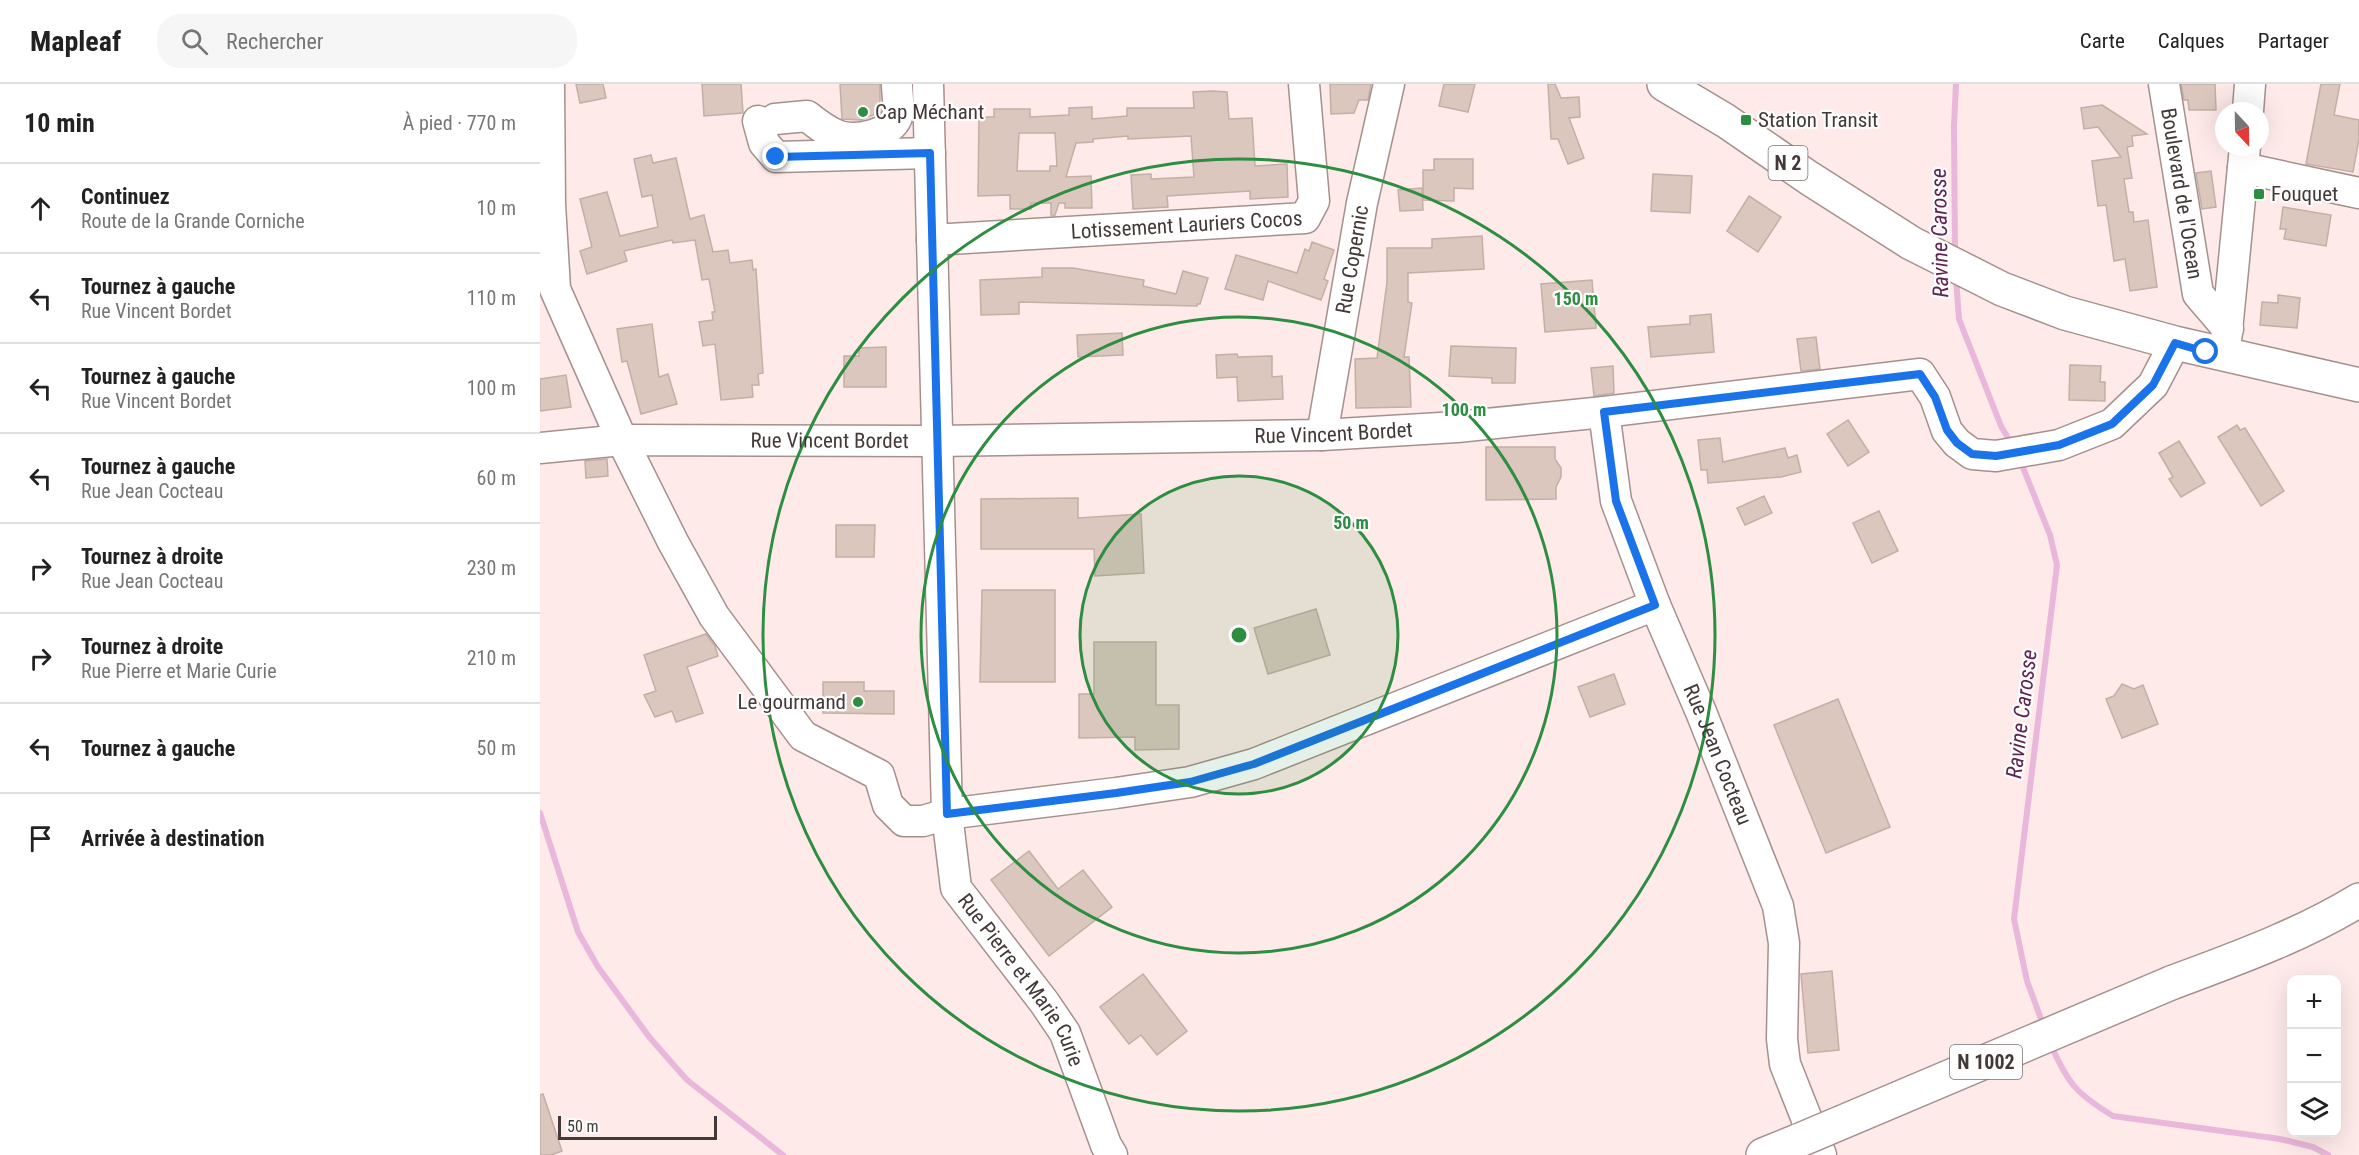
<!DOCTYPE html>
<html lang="fr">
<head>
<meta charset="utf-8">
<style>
	:root { --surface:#fff; --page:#f6f6f6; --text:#222; --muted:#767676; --line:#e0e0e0 }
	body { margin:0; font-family:"Roboto Condensed",sans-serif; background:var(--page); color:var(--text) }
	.controls { position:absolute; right:18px; bottom:18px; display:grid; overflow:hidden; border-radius:12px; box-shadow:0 6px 24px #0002 }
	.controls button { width:54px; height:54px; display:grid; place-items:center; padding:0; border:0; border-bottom:2px solid var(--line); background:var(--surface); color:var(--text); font:30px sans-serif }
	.compass { position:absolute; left:1675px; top:18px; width:54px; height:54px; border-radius:50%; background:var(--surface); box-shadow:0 6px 24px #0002; rotate:158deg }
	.scale { position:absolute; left:18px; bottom:15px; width:159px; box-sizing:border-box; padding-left:6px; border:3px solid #433938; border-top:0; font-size:16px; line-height:21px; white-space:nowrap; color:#433938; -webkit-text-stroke:4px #fdfdfd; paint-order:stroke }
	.stop { position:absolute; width:18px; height:18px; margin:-14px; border:4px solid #1a73e8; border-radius:50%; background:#fff }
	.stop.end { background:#1a73e8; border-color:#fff; box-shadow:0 2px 6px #0008 }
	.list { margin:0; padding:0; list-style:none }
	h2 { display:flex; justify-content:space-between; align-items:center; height:78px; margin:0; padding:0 24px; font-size:26px }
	h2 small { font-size:20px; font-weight:400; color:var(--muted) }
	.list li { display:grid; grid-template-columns:39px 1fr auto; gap:18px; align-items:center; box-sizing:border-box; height:90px; padding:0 24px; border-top:2px solid var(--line) }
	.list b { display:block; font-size:22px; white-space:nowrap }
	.list p { margin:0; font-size:20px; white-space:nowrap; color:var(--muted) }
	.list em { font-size:20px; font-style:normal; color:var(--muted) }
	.icon { flex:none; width:33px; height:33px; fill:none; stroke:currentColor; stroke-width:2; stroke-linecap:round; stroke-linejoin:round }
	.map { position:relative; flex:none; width:1819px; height:1071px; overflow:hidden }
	header { display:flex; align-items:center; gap:36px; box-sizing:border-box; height:84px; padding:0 30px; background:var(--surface); border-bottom:2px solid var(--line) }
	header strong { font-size:28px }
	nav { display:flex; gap:33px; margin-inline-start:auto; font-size:21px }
	.search { width:420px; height:54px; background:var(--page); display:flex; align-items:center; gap:15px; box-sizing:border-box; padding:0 21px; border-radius:24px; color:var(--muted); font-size:22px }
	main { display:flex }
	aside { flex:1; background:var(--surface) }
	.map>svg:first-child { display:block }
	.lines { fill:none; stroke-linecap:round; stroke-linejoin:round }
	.stream { stroke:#e9b7db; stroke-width:6 }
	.building { fill:#dbc7bd; stroke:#c3afa5; stroke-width:1.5; fill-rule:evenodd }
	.minor-casing { stroke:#a6908d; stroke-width:33 }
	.major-casing { stroke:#a6908d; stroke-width:36 }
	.minor { stroke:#fff; stroke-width:30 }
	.major { stroke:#fff; stroke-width:33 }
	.major-bridge-casing { stroke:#a6908d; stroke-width:36; stroke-linecap:butt }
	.major-bridge { stroke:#fff; stroke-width:33 }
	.route { stroke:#1a73e8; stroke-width:8 }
	.ring { fill:none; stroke:#2d8d40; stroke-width:3 }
	.poi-dot { fill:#2d8d40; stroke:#fdfdfd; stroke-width:2 }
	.labels { text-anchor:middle; stroke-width:4.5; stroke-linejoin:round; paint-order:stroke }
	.shield { fill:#fdfdfd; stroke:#7b7473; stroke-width:1.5 }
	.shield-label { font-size:20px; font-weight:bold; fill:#433938 }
	.poi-label { font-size:21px; fill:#433938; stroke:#fdfdfd; text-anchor:start }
	.street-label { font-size:21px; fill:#433938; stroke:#fdfdfd }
	.water-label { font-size:22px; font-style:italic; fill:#5e2452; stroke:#fdfdfd }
	.centre { fill:#2d8d40; stroke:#fdfdfd; stroke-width:3 }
	.ring-label { font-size:18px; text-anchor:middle; font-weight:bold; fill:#2d8d40; stroke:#fdfdfd; stroke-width:4.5; stroke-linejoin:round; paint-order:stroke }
</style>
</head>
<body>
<header>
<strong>Mapleaf</strong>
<div class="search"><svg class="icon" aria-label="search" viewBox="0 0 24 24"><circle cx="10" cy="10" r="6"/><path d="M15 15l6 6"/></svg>Rechercher</div>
<nav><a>Carte</a><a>Calques</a><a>Partager</a></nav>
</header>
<main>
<aside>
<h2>10 min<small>À pied · 770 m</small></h2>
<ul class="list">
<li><svg class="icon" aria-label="ahead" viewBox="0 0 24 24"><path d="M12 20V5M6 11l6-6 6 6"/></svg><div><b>Continuez</b><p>Route de la Grande Corniche</p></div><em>10 m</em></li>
<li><svg class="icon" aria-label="left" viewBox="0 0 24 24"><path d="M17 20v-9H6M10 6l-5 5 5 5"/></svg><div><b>Tournez à gauche</b><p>Rue Vincent Bordet</p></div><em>110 m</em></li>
<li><svg class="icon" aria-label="left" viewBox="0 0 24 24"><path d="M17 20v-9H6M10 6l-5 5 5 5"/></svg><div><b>Tournez à gauche</b><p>Rue Vincent Bordet</p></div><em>100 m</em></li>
<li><svg class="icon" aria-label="left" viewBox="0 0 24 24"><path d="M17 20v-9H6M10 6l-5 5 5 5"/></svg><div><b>Tournez à gauche</b><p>Rue Jean Cocteau</p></div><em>60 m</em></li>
<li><svg class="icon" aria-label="right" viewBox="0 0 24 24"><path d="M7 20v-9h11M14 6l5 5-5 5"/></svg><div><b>Tournez à droite</b><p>Rue Jean Cocteau</p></div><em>230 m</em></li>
<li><svg class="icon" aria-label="right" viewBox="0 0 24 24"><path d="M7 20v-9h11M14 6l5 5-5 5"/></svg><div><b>Tournez à droite</b><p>Rue Pierre et Marie Curie</p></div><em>210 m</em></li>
<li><svg class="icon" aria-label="left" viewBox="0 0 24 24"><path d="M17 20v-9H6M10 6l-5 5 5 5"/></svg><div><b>Tournez à gauche</b></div><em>50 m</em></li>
<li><svg class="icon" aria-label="arrive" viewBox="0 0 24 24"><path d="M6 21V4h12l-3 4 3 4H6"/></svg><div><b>Arrivée à destination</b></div></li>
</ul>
</aside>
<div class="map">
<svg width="1819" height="1071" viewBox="0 0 1819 1071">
	<rect width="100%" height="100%" fill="#feeae8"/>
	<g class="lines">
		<g class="stream">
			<polyline points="1415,168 1414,42 1416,0"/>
			<polyline points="1416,194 1419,235 1461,342 1472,361"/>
			<polyline points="1480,376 1510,451 1517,481 1474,835 1487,897 1504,943"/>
			<polyline points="0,729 38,848 58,883 110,954 147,996 243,1071"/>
			<path d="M1511,961C1528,1000 1537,1010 1573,1032L1740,1055L1773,1063L1788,1071"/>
		</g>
	</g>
	<g class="building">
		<polygon points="36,0 63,0 66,14 40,19"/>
		<polygon points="162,0 201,0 203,29 164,32"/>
		<polygon points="300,0 340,0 340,28 321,36 302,35"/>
		<polygon points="790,0 831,0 828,16 819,16 814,29 791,30"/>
		<polygon points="904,0 935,0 928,28 899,22"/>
		<polygon points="1008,0 1015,0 1021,14 1039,13 1040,33 1029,34 1044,74 1028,80 1018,55 1011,55"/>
		<polygon points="1641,0 1675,0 1676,26 1649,26 1648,16 1644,16"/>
		<polygon points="1781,0 1800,0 1794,31 1819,36 1819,55 1813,88 1766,80"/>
		<path d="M673,7L687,8L689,35L712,34L715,82L747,80L748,113L710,115V107L627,112L628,123L593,125L591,91L611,90V95L654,93L651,52L588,55V52L553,55V58L536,59L526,93L551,92L552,124H525V119H519L515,131L513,132L511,131V119H491V125H470V111L438,112L439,33H454V25H490V33L529,31V24L552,23V35L587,32V24H654L653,8ZM479,49H515L517,82H510V87H477Z"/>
		<polygon points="1562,21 1607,50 1592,52 1593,62 1587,63 1592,94 1584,95 1589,128 1593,128 1594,138 1608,136 1617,203 1590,207 1585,175 1574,177 1566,121 1558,122 1552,77 1581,73 1558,43 1544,45 1541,24"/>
		<polygon points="111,71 113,79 136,74 150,135 164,131 173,168 188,166 190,179 212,176 213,186 216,185 223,289 218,290 219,301 212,301 213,313 181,316 175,260 163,262 159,238 173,236 172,228 175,228 169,195 162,196 155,156 133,159 132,156 84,167 87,177 47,190 40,167 52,163 40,115 67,108 80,152 118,143 112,111 102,113 94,75"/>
		<polygon points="894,75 933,75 933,105 914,104 914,117 883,116 883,86 894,86"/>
		<polygon points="1671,87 1676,123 1662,125 1656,89"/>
		<polygon points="1113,90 1152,92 1150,129 1111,127"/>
		<polygon points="882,104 883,126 860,127 858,106"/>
		<polygon points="1209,112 1241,133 1218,168 1187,147"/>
		<polygon points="1743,123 1791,131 1786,162 1744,155 1746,145 1740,145"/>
		<polygon points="942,152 944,185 868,189 868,218 872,219 864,273 869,273 871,323 816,324 815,275 837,274 847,198 847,164 892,164 892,155"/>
		<polygon points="772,158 794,166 784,195 788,197 781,216 728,197 723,216 685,205 696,171 757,189 765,165 769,167"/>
		<polygon points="502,184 533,184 604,196 603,202 636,210 643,187 668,194 660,220 657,220 657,222 479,218 479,230 441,231 440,196 502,193"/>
		<polygon points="1052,196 1056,244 1005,248 1001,200"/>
		<polygon points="1738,211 1760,214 1757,244 1720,241 1722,218 1738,219"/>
		<polygon points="1171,230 1174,268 1111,273 1108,243 1150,240 1150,232"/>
		<polygon points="112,240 119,293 128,290 137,320 101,330 87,277 82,278 77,245"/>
		<polygon points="582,249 583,271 538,273 537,251"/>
		<polygon points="1276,253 1280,285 1261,287 1257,255"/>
		<polygon points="911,262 976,264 975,299 952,299 952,294 909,292"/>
		<polygon points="346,263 346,303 304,303 304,272 319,272 319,264"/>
		<polygon points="697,270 698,273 732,272 732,293 742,292 743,315 698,317 697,293 677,294 676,271"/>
		<polygon points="1530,281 1561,282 1560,298 1565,298 1565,317 1529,316"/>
		<polygon points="1073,282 1074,309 1054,312 1051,284"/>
		<polygon points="26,291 31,323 0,327 0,295"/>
		<polygon points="1308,336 1329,368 1308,382 1287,350"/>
		<polygon points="1697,341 1700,346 1705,344 1744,407 1721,422 1678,353"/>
		<polygon points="1180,354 1183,378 1245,364 1248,374 1257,371 1261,388 1241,393 1168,399 1167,386 1161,386 1158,356"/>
		<polygon points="1639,357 1665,399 1641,413 1629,395 1633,393 1619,369"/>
		<polygon points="946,363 1015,363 1015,375 1021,384 1021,393 1016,403 1016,415 946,416"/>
		<polygon points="67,375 68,392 46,394 45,377"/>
		<polygon points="1224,412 1232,429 1205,441 1197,424"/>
		<polygon points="538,414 538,434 601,430 604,489 555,492 554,465 441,465 441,415"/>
		<polygon points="1339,427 1358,467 1332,479 1313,439"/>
		<polygon points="296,441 335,441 334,473 296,473"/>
		<polygon points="442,506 515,506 515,598 440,598"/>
		<polygon points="776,525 790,571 728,590 714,544"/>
		<polygon points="166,550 175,562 178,572 147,583 163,629 136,638 132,627 115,633 104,611 116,607 104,571"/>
		<polygon points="554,558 616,558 616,621 639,621 639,665 595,666 595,653 539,654 539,610 554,610"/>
		<polygon points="1074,590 1085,620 1050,633 1038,603"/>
		<polygon points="283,598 324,598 324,607 354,607 354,630 283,629"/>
		<polygon points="1582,600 1594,605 1603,601 1618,640 1582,654 1566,615 1574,612"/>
		<polygon points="1298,615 1350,743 1286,769 1234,641"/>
		<polygon points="489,767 518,805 543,786 572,823 509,872 451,796"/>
		<polygon points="1292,887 1299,966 1268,969 1261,890"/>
		<polygon points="603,890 647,947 617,971 601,951 589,960 560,923"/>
		<polygon points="3,1010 22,1067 11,1071 0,1071 0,1011"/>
	</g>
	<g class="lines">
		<defs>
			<g id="minor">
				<polyline points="9,0 10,120 15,205 82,356 133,458 174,532 263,652 339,691 348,721 364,737 383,737 407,730 576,709 650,698 714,680 1115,521"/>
				<path id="s1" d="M388,0L407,730L416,804L504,918L525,949L566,1061L572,1071"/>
				<path id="s2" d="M1624,0L1658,210L1688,245"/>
				<polyline points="1708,27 1710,0"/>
				<path d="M235,35L267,32C277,40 287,48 299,52C316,57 350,51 357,33C360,24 357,10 357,0"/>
				<polyline points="218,37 224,59 236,73 390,69"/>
				<polyline points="1703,84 1819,109"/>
				<path id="s3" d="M392,156L765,134L774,117L764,0"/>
				<polyline points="1686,257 1705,63"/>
				<path id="s4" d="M1064,328L1076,417L1115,521L1161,628L1238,822L1244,859L1242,955L1245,980L1281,1071"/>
				<path id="s5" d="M782,351L822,119L849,0"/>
				<path id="s6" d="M0,364L82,356L397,357L782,351L917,343L1064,328L1380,290L1395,313L1407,347L1417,359L1432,370L1456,372L1519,361L1572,340L1613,301L1635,259"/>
			</g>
			<g id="major">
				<polyline points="1124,0 1186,37 1269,94 1371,159 1462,205 1525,229 1635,259 1819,301"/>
				<path d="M1631,899C1695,875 1760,852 1819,816"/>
				<polyline points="1223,1071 1260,1056"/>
			</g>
		</defs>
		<use href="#minor" class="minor-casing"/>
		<use href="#major" class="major-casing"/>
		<use href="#minor" class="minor"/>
		<use href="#major" class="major"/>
		<defs>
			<polyline id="major-bridge" points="1260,1056 1631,899"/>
		</defs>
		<use href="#major-bridge" class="major-bridge-casing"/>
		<use href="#major-bridge" class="major-bridge"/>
	</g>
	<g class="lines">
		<polyline class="route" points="236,73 390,69 407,730 576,709 650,698 714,680 1115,521 1076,417 1064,328 1380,290 1395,313 1407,346 1417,359 1432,370 1456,372 1519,361 1572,340 1613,301 1635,259 1666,268"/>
	</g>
	<circle cx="699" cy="551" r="159" fill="#2d8d40" fill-opacity=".12"/>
	<g class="ring">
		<circle cx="699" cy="551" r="159"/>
		<circle cx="699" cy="551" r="318"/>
		<circle cx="699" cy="551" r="476"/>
	</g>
	<g class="poi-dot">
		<circle cx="323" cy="28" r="6"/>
		<rect x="1200" y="30" width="12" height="12" rx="3"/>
		<rect x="1713" y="104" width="12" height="12" rx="3"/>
		<circle cx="318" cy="618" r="6"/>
	</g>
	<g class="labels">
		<g class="shield">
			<rect x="1228.5" y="62" width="39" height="34" rx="4.5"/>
			<rect x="1410" y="961" width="72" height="34" rx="4.5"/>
		</g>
		<g class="shield-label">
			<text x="1248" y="86">N 2</text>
			<text x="1446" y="985">N 1002</text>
		</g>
		<g class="poi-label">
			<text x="335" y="35">Cap Méchant</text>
			<text x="1218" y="43">Station Transit</text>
			<text x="1731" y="117">Fouquet</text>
			<text x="306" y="625" text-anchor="end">Le gourmand</text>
		</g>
		<g class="street-label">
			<text dy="7" stroke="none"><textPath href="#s2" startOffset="111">Boulevard de l'Ocean</textPath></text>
			<text dy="7" stroke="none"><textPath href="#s3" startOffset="255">Lotissement Lauriers Cocos</textPath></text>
			<text dy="7" stroke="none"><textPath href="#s5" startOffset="178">Rue Copernic</textPath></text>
			<text dy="7" stroke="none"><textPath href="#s6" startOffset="794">Rue Vincent Bordet</textPath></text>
			<text dy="7" stroke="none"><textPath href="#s6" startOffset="290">Rue Vincent Bordet</textPath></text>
			<text dy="7" stroke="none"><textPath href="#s4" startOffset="363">Rue Jean Cocteau</textPath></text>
			<text dy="7" stroke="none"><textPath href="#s1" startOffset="918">Rue Pierre et Marie Curie</textPath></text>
		</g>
		<g class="water-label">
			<text transform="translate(1399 149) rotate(-91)" y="8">Ravine Carosse</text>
			<text transform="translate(1481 630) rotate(-83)" y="8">Ravine Carosse</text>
		</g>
	</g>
	<circle cx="699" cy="551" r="9" class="centre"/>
	<g class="ring-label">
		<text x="1036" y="221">150 m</text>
		<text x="924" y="332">100 m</text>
		<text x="811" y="445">50 m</text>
	</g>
</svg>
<div class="controls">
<button>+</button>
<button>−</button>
<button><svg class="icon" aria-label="layers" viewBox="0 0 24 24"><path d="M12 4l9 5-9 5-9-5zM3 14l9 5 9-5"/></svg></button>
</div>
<svg class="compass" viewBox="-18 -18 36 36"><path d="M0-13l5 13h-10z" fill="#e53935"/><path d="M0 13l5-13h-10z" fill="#767676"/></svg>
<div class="scale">50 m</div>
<div class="stop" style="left:1666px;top:268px"></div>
<div class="stop end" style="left:236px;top:73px"></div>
</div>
</main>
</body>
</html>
